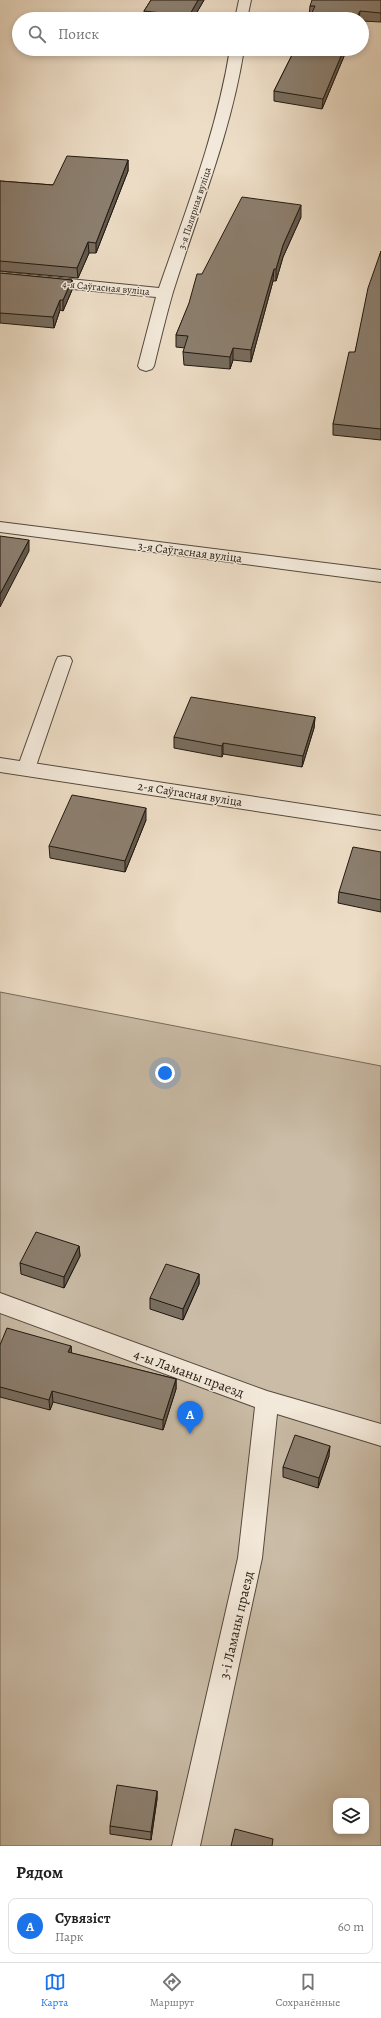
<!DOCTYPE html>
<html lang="ru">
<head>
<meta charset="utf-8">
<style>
	:root { --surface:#fff; --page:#f2f2f2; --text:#222; --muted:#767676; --line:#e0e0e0; --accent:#1a73e8 }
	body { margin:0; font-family:Alegreya,serif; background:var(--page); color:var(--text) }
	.controls { position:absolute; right:12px; bottom:12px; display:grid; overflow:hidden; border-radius:8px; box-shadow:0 2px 6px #0003 }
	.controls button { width:36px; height:36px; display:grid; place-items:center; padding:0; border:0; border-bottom:1px solid var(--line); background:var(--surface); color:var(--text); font:20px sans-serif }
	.you { position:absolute; left:165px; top:1073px; width:14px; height:14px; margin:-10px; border:3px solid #fff; border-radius:50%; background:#1a73e8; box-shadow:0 0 0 6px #1a73e833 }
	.badge { display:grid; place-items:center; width:26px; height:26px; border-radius:50%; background:var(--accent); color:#fff; font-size:13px; font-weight:700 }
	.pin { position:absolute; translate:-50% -33px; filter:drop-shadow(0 1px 2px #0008) }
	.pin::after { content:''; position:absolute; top:21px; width:14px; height:12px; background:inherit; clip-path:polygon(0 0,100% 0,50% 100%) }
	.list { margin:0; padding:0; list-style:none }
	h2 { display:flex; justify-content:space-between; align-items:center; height:52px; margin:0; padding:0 16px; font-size:17px }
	h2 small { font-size:13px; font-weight:400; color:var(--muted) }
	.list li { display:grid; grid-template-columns:26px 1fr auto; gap:12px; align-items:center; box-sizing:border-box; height:56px; margin:0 8px 8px; padding:0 8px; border:1px solid var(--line); border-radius:8px }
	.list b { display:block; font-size:15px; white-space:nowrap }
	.list p { margin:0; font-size:13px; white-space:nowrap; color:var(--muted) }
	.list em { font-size:13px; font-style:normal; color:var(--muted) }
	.icon { flex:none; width:22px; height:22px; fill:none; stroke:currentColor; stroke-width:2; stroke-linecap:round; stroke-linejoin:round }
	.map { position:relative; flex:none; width:381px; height:1846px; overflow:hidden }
	.search { position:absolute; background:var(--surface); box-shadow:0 2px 6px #0003; left:12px; right:12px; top:12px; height:44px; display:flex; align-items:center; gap:10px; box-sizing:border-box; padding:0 14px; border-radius:22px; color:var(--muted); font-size:15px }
	.sheet { height:116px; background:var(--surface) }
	nav { display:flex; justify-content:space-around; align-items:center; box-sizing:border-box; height:56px; border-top:1px solid var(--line); background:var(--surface); font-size:11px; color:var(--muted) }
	nav a { display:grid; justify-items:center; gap:2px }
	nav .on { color:var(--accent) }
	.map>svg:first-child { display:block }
	.green { fill:#cabca7; stroke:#766a5c; fill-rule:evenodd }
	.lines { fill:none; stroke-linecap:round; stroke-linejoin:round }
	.lane-casing { stroke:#554a3e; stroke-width:2 }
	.street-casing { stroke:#554a3e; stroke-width:2 }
	.lane { fill:#f3e9da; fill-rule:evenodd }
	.street { fill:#f3e9da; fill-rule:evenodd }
	.wall { fill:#786d5f; stroke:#221910 }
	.shaded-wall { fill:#62594e; stroke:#221910 }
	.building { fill:#8c7f6f; stroke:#221910 }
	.labels { text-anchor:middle; stroke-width:3; stroke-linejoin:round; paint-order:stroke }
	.far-street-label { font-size:10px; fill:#221910; stroke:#f3e9da }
	.street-label { font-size:12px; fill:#221910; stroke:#f3e9da }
	.near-street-label { font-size:14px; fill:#221910; stroke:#f3e9da }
</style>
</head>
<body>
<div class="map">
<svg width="381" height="1846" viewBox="0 0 381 1846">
	<rect width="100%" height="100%" fill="#edddc6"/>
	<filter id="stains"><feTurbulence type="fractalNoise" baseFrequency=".005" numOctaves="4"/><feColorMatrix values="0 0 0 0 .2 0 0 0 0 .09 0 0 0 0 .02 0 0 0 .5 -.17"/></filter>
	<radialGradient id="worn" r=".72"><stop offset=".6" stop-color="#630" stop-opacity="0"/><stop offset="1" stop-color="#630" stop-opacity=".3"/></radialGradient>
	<path class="green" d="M0,992L381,1066V1846H0ZM336,1801H366V1831H336Z"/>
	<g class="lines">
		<defs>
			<g id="lane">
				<polygon points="64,656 70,657 72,661 35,769 32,773 26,775 20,773 17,769 56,661 58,657"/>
				<polygon points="0,1293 267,1391 381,1424 381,1446 277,1414 262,1558 200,1846 172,1846 238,1558 255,1407 0,1313"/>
			</g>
			<g id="street">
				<polygon points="239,0 251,0 247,19 235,19"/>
				<path d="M230,49H244C231,133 198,212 173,292C166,316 160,341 154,366L152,369L146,371L140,369L138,366L156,297L0,282V272L159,288C186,210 217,131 230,49Z"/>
				<polygon points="0,522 381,570 381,582 0,532"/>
				<polygon points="0,758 381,816 381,830 0,772"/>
			</g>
		</defs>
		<use href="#lane" class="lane-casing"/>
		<use href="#street" class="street-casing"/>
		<use href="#lane" class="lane"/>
		<use href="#street" class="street"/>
	</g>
	<g class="wall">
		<polygon points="151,0 204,0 193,19 144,19 144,11"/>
		<polygon points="381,0 381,22 362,21 362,19 309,19 311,16 309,16 310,6"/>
		<polygon points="295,49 347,49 322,109 274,101 274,91"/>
		<polygon points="128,160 128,171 96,253 89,253 78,278 0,271 0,181 53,185"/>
		<polygon points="301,217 283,257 276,281 273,281 251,362 233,360 230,369 184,365 183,352 185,348 176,347 176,335 202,274"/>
		<polygon points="381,251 381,440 333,435 333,424 355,352"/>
		<polygon points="0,273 72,280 72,290 63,311 60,310 54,328 0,323"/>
		<polygon points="315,717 314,728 302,767 223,754 222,757 174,748 174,737"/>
		<polygon points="146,820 125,872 50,858 49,846"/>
		<polygon points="381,852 381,912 338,903 339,892"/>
		<polygon points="79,1246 80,1256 64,1288 21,1274 20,1263"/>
		<polygon points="199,1274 199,1284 183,1320 150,1309 150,1298"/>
		<polygon points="0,1345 71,1346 71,1353 176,1379 176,1389 163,1430 53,1402 50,1410 0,1397"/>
		<polygon points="329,1456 318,1488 283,1477 283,1467"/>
		<polygon points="157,1791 157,1799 151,1840 110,1834 110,1826"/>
	</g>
	<g class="shaded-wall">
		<polygon points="198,0 204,0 193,19 189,19 189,16"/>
		<polygon points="360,11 359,19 356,19"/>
		<polygon points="344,49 347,49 322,109 323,99"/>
		<polygon points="128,160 128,171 96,253 96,243"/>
		<polygon points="301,205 301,217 283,257 276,281 276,269 283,245"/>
		<polygon points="88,242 89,253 78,278 77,268"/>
		<polygon points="274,269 273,281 251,362 251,350"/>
		<polygon points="72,280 72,290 63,311 63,300"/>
		<polygon points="60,300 60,310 54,328 53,317"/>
		<polygon points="233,348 233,360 230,369 230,357"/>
		<polygon points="29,540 29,551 0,607 0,594"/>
		<polygon points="315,717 314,728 302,767 303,756"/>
		<polygon points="223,743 223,754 222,757 222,746"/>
		<polygon points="146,808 146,820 125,872 125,861"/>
		<polygon points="79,1246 80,1256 64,1288 64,1277"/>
		<polygon points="199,1274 199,1284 183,1320 183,1309"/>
		<polygon points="71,1346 72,1356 68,1352"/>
		<polygon points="176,1379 176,1389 163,1430 163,1420"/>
		<polygon points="52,1391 53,1402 50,1410 49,1400"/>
		<polygon points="330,1446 329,1456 318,1488 319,1478"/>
		<polygon points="157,1791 157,1799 151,1840 151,1832"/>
	</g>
	<g class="building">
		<polygon points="151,0 198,0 189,16 144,11"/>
		<polygon points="312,0 381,0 381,13 360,11 356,19 309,19 315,6 310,6"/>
		<polygon points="295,49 344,49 323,99 274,91"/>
		<polygon points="67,156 128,160 96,243 88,242 77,268 0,261 0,181 53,185"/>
		<polygon points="242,197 301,205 283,245 276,269 274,269 251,350 233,348 230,357 183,352 188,336 176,335 189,303 197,274 202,274"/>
		<polygon points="381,251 381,429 333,424 349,352 355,352 368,288"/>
		<polygon points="0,273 72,280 63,300 60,300 53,317 0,313"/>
		<polygon points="0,536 29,540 0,594"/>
		<polygon points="191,697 315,717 303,756 223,743 222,746 174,737"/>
		<polygon points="72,795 146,808 125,861 49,846"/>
		<polygon points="353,847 381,852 381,900 339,892"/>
		<polygon points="36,1232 79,1246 64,1277 20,1263"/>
		<polygon points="166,1264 199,1274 183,1309 150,1298"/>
		<polygon points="7,1328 71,1346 68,1352 176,1379 163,1420 52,1391 49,1400 0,1387 0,1345"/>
		<polygon points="295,1435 330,1446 319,1478 283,1467"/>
		<polygon points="117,1785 157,1791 151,1832 110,1826"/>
		<polygon points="235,1829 273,1839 272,1846 231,1846"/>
	</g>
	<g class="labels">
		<g class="far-street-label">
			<text transform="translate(194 208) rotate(-72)" y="4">3-я Палярная вуліца</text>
			<text transform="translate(106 287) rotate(5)" y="4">4-я Саўгасная вуліца</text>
		</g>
		<g class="street-label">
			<text transform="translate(190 552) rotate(7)" y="4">3-я Саўгасная вуліца</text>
			<text transform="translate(190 794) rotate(9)" y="4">2-я Саўгасная вуліца</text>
		</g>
		<g class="near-street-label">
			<text transform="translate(189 1373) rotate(20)" y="5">4-ы Ламаны праезд</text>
			<text transform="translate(236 1625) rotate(-77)" y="5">3-і Ламаны праезд</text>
		</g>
	</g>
	<rect width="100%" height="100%" filter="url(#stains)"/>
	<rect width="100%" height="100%" fill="url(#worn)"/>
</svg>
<div class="controls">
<button><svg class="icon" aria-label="layers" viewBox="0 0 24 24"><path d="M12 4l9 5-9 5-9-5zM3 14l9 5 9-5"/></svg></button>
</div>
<div class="you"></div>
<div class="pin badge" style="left:190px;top:1434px">A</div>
<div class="search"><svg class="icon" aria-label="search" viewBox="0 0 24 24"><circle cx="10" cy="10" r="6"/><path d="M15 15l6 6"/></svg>Поиск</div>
</div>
<section class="sheet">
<h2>Рядом<small></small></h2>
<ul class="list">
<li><span class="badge">A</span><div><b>Сувязіст</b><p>Парк</p></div><em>60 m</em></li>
</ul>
</section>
<nav>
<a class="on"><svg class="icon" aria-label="map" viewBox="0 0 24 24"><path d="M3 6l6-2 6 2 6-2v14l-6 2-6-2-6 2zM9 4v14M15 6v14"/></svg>Карта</a>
<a><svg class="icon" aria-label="directions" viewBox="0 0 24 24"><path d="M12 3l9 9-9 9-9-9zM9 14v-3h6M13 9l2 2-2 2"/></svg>Маршрут</a>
<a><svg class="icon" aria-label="saved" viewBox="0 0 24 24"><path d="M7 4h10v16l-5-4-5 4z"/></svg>Сохранённые</a>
</nav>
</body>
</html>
